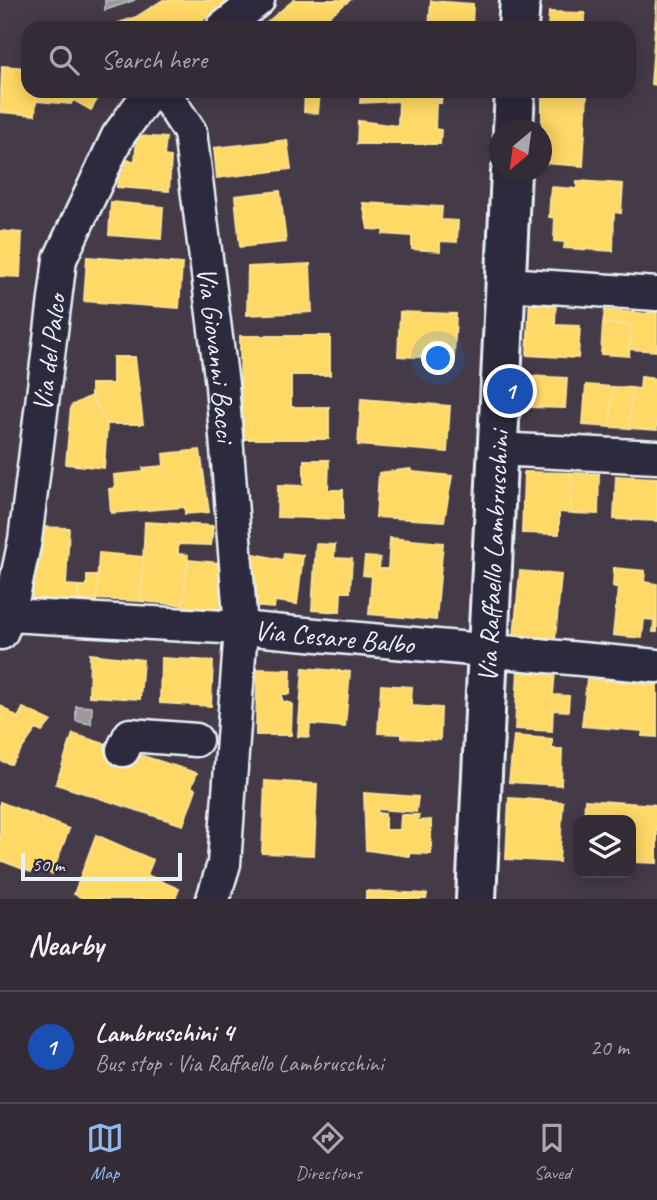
<!DOCTYPE html>
<html lang="en">
<head>
<meta charset="utf-8">
<style>
	:root { --surface:#332c36; --page:#3b343e; --text:#f1f3f6; --muted:#a9a7ad; --line:#4e4851; --accent:#90b9f0 }
	body { margin:0; font-family:Caveat,sans-serif; background:var(--page); color:var(--text) }
	.controls { position:absolute; right:21px; bottom:21px; display:grid; overflow:hidden; border-radius:14px; box-shadow:0 4px 18px #0003 }
	.controls button { width:63px; height:63px; display:grid; place-items:center; padding:0; border:0; border-bottom:2px solid var(--line); background:var(--surface); color:var(--text); font:35px sans-serif }
	.compass { position:absolute; left:489px; top:119px; width:63px; height:63px; border-radius:50%; background:var(--surface); box-shadow:0 4px 18px #0003; rotate:209deg }
	.scale { position:absolute; left:21px; bottom:18px; width:161px; box-sizing:border-box; padding-left:7px; border:4px solid #e8f1f8; border-top:0; font-size:19px; line-height:24px; white-space:nowrap; color:#e8f1f8; -webkit-text-stroke:5px #2f2a3d; paint-order:stroke }
	.you { position:absolute; left:439px; top:359px; width:24px; height:24px; margin:-18px; border:5px solid #fff; border-radius:50%; background:#1a73e8; box-shadow:0 0 0 10px #1a73e833 }
	.badge { display:grid; place-items:center; width:46px; height:46px; border-radius:50%; background:var(--accent); color:#fff; font-size:23px; font-weight:700 }
	.pin { position:absolute; translate:-50% -50%; border:4px solid #fff; box-shadow:0 2px 7px #0006 }
	.list { margin:0; padding:0; list-style:none }
	h2 { display:flex; justify-content:space-between; align-items:center; height:91px; margin:0; padding:0 28px; font-size:30px }
	h2 small { font-size:23px; font-weight:400; color:var(--muted) }
	.list li { display:grid; grid-template-columns:46px 1fr auto; gap:21px; align-items:center; box-sizing:border-box; height:112px; padding:0 28px; border-top:2px solid var(--line) }
	.list b { display:block; font-size:26px; white-space:nowrap }
	.list p { margin:0; font-size:23px; white-space:nowrap; color:var(--muted) }
	.list em { font-size:23px; font-style:normal; color:var(--muted) }
	.icon { flex:none; width:38px; height:38px; fill:none; stroke:currentColor; stroke-width:2; stroke-linecap:round; stroke-linejoin:round }
	.map { position:relative; flex:none; width:657px; height:899px; overflow:hidden }
	.search { position:absolute; background:var(--surface); box-shadow:0 4px 18px #0003; left:21px; right:21px; top:21px; height:77px; display:flex; align-items:center; gap:18px; box-sizing:border-box; padding:0 24px; border-radius:21px; color:var(--muted); font-size:26px }
	.sheet { height:203px; background:var(--surface) }
	nav { display:flex; justify-content:space-around; align-items:center; box-sizing:border-box; height:98px; border-top:2px solid var(--line); background:var(--surface); font-size:19px; color:var(--muted) }
	nav a { display:grid; justify-items:center; gap:4px }
	nav .on { color:var(--accent) }
	.map>svg:first-child { display:block }
	.homes { fill:#ffd966; stroke:#f8e092; stroke-width:2 }
	.industry { fill:#999; stroke:#b1b3b6; stroke-width:2 }
	.lines { fill:none; stroke-linecap:round; stroke-linejoin:round }
	.minor-casing { stroke:#e8f1f8; stroke-width:37 }
	.major-casing { stroke:#e8f1f8; stroke-width:44 }
	.minor { stroke:#2f2a3d; stroke-width:32 }
	.major { stroke:#2f2a3d; stroke-width:38 }
	.labels { text-anchor:middle; stroke-width:7; stroke-linejoin:round; paint-order:stroke }
	.street-label { font-size:28px; fill:#e8f1f8; stroke:#2f2a3d }
</style>
</head>
<body>
<div class="map">
<svg width="657" height="899" viewBox="0 0 657 899">
	<rect width="100%" height="100%" fill="#443a48"/>
	<filter id="ink" filterUnits="userSpaceOnUse"><feTurbulence type="fractalNoise" baseFrequency=".0143" numOctaves="2"/><feDisplacementMap in="SourceGraphic" scale="14" xChannelSelector="R" yChannelSelector="G"/><feConvolveMatrix kernelMatrix="1 2 1 2 8 2 1 2 1" color-interpolation-filters="sRGB"/></filter>
	<g filter="url(#ink)">
		<g class="homes">
			<polygon points="163,0 229,0 193,28 104,28 136,17"/>
			<polygon points="294,0 350,0 313,28 260,28"/>
			<polygon points="657,0 657,85 651,84"/>
			<polygon points="431,1 473,4 472,28 429,28"/>
			<polygon points="549,12 585,13 585,28 548,28"/>
			<polygon points="2,66 28,68 28,91 102,91 91,110 73,100 71,104 36,101 35,115 0,112"/>
			<polygon points="305,91 320,91 318,113 304,112"/>
			<polygon points="361,91 442,91 441,103 436,103 435,129 441,130 440,144 357,144 358,121 398,126 399,101 360,103"/>
			<polygon points="542,92 587,95 583,166 542,163"/>
			<polygon points="137,136 166,138 164,156 171,157 169,191 117,187 119,169 125,169 126,160 135,161"/>
			<polygon points="287,140 291,169 217,178 214,148"/>
			<polygon points="577,181 623,184 621,213 614,212 613,251 564,248 565,242 554,241 555,218 549,217 551,187 577,189"/>
			<polygon points="280,191 286,242 240,247 235,196"/>
			<polygon points="111,202 163,207 161,239 109,235"/>
			<polygon points="363,203 442,207 441,220 458,221 457,242 440,241 440,251 412,249 412,236 383,234 384,230 368,229"/>
			<polygon points="0,231 22,233 20,277 0,276"/>
			<polygon points="87,257 182,264 179,308 84,301"/>
			<polygon points="310,264 312,312 247,315 248,267"/>
			<polygon points="530,296 556,298 555,325 580,326 578,358 527,355"/>
			<polygon points="648,305 657,305 657,351 629,349 631,326 603,323 605,310 648,314"/>
			<polygon points="400,312 456,314 454,359 398,356"/>
			<polygon points="603,323 631,326 629,356 601,354"/>
			<polygon points="240,336 330,336 330,375 291,375 291,407 329,407 329,439 241,439"/>
			<polygon points="113,357 135,357 143,424 107,424 91,396 91,384 113,384"/>
			<polygon points="528,376 567,378 565,408 527,407"/>
			<polygon points="641,377 657,379 657,430 629,428 632,388 640,389"/>
			<polygon points="586,385 613,387 610,427 583,425"/>
			<polygon points="613,387 632,388 629,428 610,427"/>
			<polygon points="91,396 107,424 104,468 66,464 71,406"/>
			<polygon points="361,399 450,406 447,452 358,445"/>
			<polygon points="200,450 209,512 185,514 185,507 111,513 109,489 115,488 114,475 144,472 143,468 164,466 163,454"/>
			<polygon points="304,460 329,460 328,490 343,490 343,519 277,517 278,485 304,486"/>
			<polygon points="410,469 413,472 452,476 444,521 376,517 379,473"/>
			<polygon points="524,472 571,473 570,513 559,512 559,534 522,533"/>
			<polygon points="571,473 599,474 598,514 570,513"/>
			<polygon points="616,476 657,478 657,521 614,519"/>
			<polygon points="145,522 213,526 211,545 178,544 178,554 188,555 183,605 141,601"/>
			<polygon points="34,527 69,528 66,585 78,586 78,603 27,600"/>
			<polygon points="390,538 443,543 436,620 369,614 372,576 363,575 365,557 380,558 379,569 388,569"/>
			<polygon points="316,544 335,545 334,558 352,559 350,592 341,592 340,612 312,610"/>
			<polygon points="99,553 143,557 141,601 96,599"/>
			<polygon points="284,553 303,555 297,604 275,601 274,608 250,606 254,554 283,560"/>
			<polygon points="188,560 219,563 223,607 218,614 182,612"/>
			<polygon points="614,568 645,571 644,582 657,584 657,632 653,632 654,620 644,619 642,638 613,635 618,588 613,586"/>
			<polygon points="520,571 561,575 555,640 514,636"/>
			<polygon points="87,576 98,576 96,602 79,600 78,586 87,586"/>
			<polygon points="90,654 143,660 140,699 89,696"/>
			<polygon points="161,658 213,661 211,706 160,703"/>
			<polygon points="303,668 350,672 345,727 310,724 309,737 298,736"/>
			<polygon points="257,669 291,670 290,694 282,694 282,701 292,704 291,735 256,735"/>
			<polygon points="518,669 555,671 553,695 569,696 568,711 553,710 552,731 515,729"/>
			<polygon points="587,679 657,685 657,737 642,736 643,731 582,726"/>
			<polygon points="381,685 412,687 411,706 441,708 440,740 402,738 402,734 378,733"/>
			<polygon points="0,705 18,718 23,708 51,721 42,732 36,729 11,764 1,761"/>
			<polygon points="73,734 197,773 191,787 196,789 183,825 56,784"/>
			<polygon points="514,736 552,739 552,749 562,749 561,785 509,782"/>
			<polygon points="265,781 317,784 314,855 262,853"/>
			<polygon points="364,793 418,797 416,812 377,809 378,813 385,814 385,830 400,830 401,815 419,815 417,821 431,820 431,854 409,853 409,856 366,850"/>
			<polygon points="509,798 563,802 559,862 506,859"/>
			<polygon points="585,800 657,805 657,863 631,862 631,820 584,820"/>
			<polygon points="0,802 69,829 52,874 34,867 31,872 0,860"/>
			<polygon points="96,835 153,860 147,875 179,889 175,899 85,899 74,894"/>
			<polygon points="366,891 427,894 426,899 366,899"/>
		</g>
		<g class="industry">
			<polygon points="105,0 135,0 105,10"/>
			<polygon points="76,706 92,707 91,724 76,721"/>
		</g>
		<g class="lines">
			<defs>
				<g id="minor">
					<polyline points="223,28 258,0"/>
					<path id="s1" d="M163,91L190,132L222,385L241,628L224,864L213,899"/>
					<polyline points="505,284 657,294"/>
					<polyline points="497,449 657,457"/>
					<path id="s2" d="M9,615L241,628L657,666"/>
					<path id="s3" d="M1,633L9,615L25,540L60,259L118,136L151,91"/>
					<polyline points="123,750 130,735 196,740"/>
				</g>
				<g id="major">
					<polyline points="518,28 520,0"/>
					<polyline points="513,130 515,91"/>
					<path id="s4" d="M476,899L511,172"/>
				</g>
			</defs>
			<use href="#minor" class="minor-casing"/>
			<use href="#major" class="major-casing"/>
			<use href="#minor" class="minor"/>
			<use href="#major" class="major"/>
		</g>
	</g>
	<g class="labels">
		<g class="street-label">
			<text dy="10" stroke="none"><textPath href="#s3" startOffset="285">Via del Palco</textPath></text>
			<text dy="10" stroke="none"><textPath href="#s1" startOffset="273">Via Giovanni Bacci</textPath></text>
			<text dy="10" stroke="none"><textPath href="#s4" startOffset="343">Via Raffaello Lambruschini</textPath></text>
			<text dy="10" stroke="none"><textPath href="#s2" startOffset="326">Via Cesare Balbo</textPath></text>
		</g>
	</g>
</svg>
<div class="controls">
<button><svg class="icon" aria-label="layers" viewBox="0 0 24 24"><path d="M12 4l9 5-9 5-9-5zM3 14l9 5 9-5"/></svg></button>
</div>
<svg class="compass" viewBox="-18 -18 36 36"><path d="M0-13l5 13h-10z" fill="#e53935"/><path d="M0 13l5-13h-10z" fill="#a9a7ad"/></svg>
<div class="scale">50 m</div>
<div class="you"></div>
<div class="pin badge" style="left:510px;top:391px;background:#1a4fb4">1</div>
<div class="search"><svg class="icon" aria-label="search" viewBox="0 0 24 24"><circle cx="10" cy="10" r="6"/><path d="M15 15l6 6"/></svg>Search here</div>
</div>
<section class="sheet">
<h2>Nearby<small></small></h2>
<ul class="list">
<li><span class="badge" style="background:#1a4fb4">1</span><div><b>Lambruschini 4</b><p>Bus stop · Via Raffaello Lambruschini</p></div><em>20 m</em></li>
</ul>
</section>
<nav>
<a class="on"><svg class="icon" aria-label="map" viewBox="0 0 24 24"><path d="M3 6l6-2 6 2 6-2v14l-6 2-6-2-6 2zM9 4v14M15 6v14"/></svg>Map</a>
<a><svg class="icon" aria-label="directions" viewBox="0 0 24 24"><path d="M12 3l9 9-9 9-9-9zM9 14v-3h6M13 9l2 2-2 2"/></svg>Directions</a>
<a><svg class="icon" aria-label="saved" viewBox="0 0 24 24"><path d="M7 4h10v16l-5-4-5 4z"/></svg>Saved</a>
</nav>
</body>
</html>
